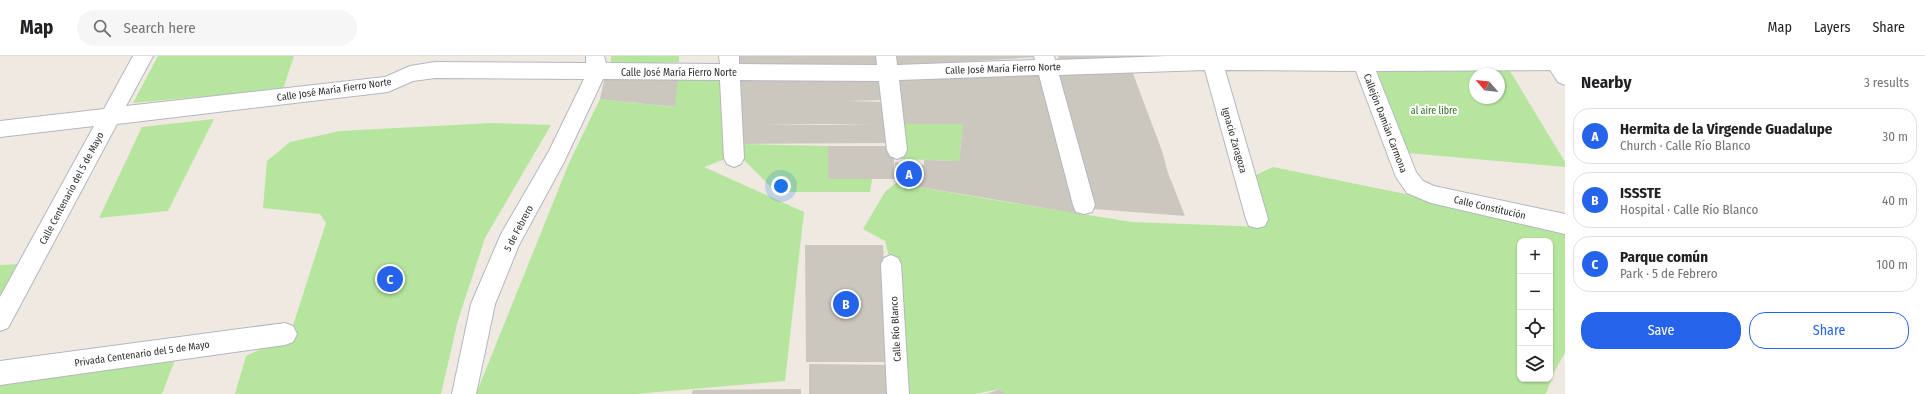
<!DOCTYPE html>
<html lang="en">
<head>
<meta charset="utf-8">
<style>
	:root { --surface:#fff; --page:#f6f6f6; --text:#202124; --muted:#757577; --line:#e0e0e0; --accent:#2563eb }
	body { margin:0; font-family:"Fira Sans Condensed",sans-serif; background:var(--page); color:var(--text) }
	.controls { position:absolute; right:12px; bottom:12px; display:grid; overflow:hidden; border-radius:8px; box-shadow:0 1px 3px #0004 }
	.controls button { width:36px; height:36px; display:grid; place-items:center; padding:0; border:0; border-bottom:1px solid var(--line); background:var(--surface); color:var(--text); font:20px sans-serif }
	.compass { position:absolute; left:1469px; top:12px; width:36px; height:36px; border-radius:50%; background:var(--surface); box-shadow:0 1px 3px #0004; rotate:298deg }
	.you { position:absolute; left:781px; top:130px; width:14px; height:14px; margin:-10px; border:3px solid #fff; border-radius:50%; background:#1a73e8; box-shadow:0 0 0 6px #1a73e833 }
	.badge { display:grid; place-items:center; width:26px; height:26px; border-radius:50%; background:var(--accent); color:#fff; font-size:13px; font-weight:700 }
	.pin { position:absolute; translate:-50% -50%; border:2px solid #fff; box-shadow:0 1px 4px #0006 }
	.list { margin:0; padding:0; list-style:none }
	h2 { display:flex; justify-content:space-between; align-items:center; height:52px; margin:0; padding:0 16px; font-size:17px }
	h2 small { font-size:13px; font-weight:400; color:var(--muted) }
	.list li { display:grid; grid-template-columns:26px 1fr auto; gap:12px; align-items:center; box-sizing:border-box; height:56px; margin:0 8px 8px; padding:0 8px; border:1px solid var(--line); border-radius:16px }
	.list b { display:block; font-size:15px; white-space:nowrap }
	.list p { margin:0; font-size:13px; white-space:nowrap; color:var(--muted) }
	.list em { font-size:13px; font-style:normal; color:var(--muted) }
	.actions { display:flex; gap:8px; padding:12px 16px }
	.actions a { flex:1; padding:9px 0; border:1px solid var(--accent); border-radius:16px; text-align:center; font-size:14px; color:var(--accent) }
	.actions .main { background:var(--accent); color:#fff }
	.icon { flex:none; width:22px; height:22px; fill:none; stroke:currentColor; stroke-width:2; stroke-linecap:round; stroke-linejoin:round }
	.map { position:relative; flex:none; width:1565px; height:338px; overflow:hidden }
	header { display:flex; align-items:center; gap:24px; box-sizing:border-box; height:56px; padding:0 20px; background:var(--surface); border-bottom:1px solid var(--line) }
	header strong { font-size:19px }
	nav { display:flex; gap:22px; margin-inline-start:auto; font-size:14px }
	.search { width:280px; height:36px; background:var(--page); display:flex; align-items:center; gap:10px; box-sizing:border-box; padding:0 14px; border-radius:22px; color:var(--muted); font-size:15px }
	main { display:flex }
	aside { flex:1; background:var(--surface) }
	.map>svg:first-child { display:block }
	.green { fill:#b6e59e; fill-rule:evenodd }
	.building { fill:#cbc7bf; fill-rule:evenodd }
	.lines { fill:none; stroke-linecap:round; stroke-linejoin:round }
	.pedestrian-casing { stroke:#b4b7c1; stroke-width:2 }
	.minor-casing { stroke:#b4b7c1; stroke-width:2 }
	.tertiary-casing { stroke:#b4b7c1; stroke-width:2 }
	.pedestrian { fill:#fff; fill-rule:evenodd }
	.minor { fill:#fff; fill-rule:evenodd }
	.tertiary { fill:#fff; fill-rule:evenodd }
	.labels { text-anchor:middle; stroke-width:4; stroke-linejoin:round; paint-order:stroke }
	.street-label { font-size:10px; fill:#2e2e2e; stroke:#fff }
	.park-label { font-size:10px; fill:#2c6e1b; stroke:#fff }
</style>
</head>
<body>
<header>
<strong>Map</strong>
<div class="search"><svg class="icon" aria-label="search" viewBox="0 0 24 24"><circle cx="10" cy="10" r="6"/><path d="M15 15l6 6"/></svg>Search here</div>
<nav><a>Map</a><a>Layers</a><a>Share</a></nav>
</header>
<main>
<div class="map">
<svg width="1565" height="338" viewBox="0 0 1565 338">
	<rect width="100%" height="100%" fill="#efe9e1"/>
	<g class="green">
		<polygon points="158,0 294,0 283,33 133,47"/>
		<polygon points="611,0 679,0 679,6 611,9"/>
		<path d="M1369,10H1507L1565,106V111L1407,97ZM1475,18H1499V42H1475Z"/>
		<polygon points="678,19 726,20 728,102 704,111 804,156 785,325 635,338 476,338 569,107 600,43 674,51"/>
		<polygon points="214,63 168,155 99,162 142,71"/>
		<polygon points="492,67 551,69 485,182 458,264 441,338 235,338 246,300 290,279 326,167 320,158 263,152 267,105 290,86 340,75"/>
		<polygon points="899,68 963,68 959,105 900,103"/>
		<polygon points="741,88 828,90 828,123 872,123 870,136 776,136 741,101"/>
		<path d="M1273,111L1430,143L1565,177V297L1554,316L1546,338H1005L1000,333L975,338H906L891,208L885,185L863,173L885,136L896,127L1000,145L1132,166L1264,171L1254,120ZM1520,185H1550V323H1520Z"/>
		<polygon points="22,208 0,249 0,209"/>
		<polygon points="175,304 162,338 0,338 0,325"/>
	</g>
	<g class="building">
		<polygon points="735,0 881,0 883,12 735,12"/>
		<polygon points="893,0 1037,0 1037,1 895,10"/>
		<polygon points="1058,0 1143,0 1143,1 1059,4"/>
		<polygon points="1132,15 1162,95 1168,117 1185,160 1094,153 1081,115 1056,17"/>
		<polygon points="1045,16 1080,158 896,127 895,106 924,109 924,104 959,105 963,68 899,68 896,21"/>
		<polygon points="678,19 675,51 600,43 605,20"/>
		<path d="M884,20L885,44L846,45L889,46L892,87L741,88L736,22ZM761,68H822L873,69H825Z"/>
		<polygon points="828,90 893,90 895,123 828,123"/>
		<polygon points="805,189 883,189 889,306 806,306"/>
		<polygon points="809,308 892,309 893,338 809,338"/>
		<polygon points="801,333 801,338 692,338 693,334"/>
		<polygon points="1000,333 1005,338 986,338"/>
	</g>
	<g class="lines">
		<defs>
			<polygon id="pedestrian" points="891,199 898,202 901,208 909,338 887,338 881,208 884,202"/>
			<g id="minor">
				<polygon points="133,0 153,0 126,50 385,21 410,10 435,6 586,7 586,0 604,0 606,7 720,8 719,0 739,0 739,8 877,9 876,0 896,0 897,9 1035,4 1034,0 1054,0 1055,4 1167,0 1565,0 1565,14 1376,15 1416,116 1423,125 1434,130 1565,158 1565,178 1431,147 1407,137 1396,121 1356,15 1225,14 1268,163 1265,170 1257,172 1249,170 1246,163 1205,14 1059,19 1095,149 1092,156 1084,158 1076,156 1073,149 1039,19 899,24 907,94 904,100 897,103 890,100 887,94 879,25 740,24 744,102 741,108 734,111 727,108 724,102 720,24 603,23 564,106 519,189 495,248 476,338 452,338 471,248 501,178 549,95 584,23 435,22 413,25 388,36 117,68 8,272 0,275 0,241 94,70 0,81 0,65 104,53"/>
				<polygon points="285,267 293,270 297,278 293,286 285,289 0,329 0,305"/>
			</g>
			<polygon id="tertiary" points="1541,0 1561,0 1565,5 1565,29 1558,26"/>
		</defs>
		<use href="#pedestrian" class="pedestrian-casing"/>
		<use href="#minor" class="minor-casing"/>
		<use href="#tertiary" class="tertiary-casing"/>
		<use href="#pedestrian" class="pedestrian"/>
		<use href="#minor" class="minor"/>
		<use href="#tertiary" class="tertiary"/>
	</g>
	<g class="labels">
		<g class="street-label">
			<text transform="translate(1003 12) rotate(-2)" y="4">Calle José María Fierro Norte</text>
			<text x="679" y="20">Calle José María Fierro Norte</text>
			<text transform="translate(334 33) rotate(-8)" y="4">Calle José María Fierro Norte</text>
			<text transform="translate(1386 67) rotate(69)" y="4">Callejón Damián Carmona</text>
			<text transform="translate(1235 84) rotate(74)" y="4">Ignacio Zaragoza</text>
			<text transform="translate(71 132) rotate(-62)" y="4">Calle Centenario del 5 de Mayo</text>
			<text transform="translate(1490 151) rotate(13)" y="4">Calle Constitución</text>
			<text transform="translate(518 172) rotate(-62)" y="4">5 de Febrero</text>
			<text transform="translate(895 273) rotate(-93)" y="4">Calle Río Blanco</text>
			<text transform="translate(142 297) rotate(-8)" y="4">Privada Centenario del 5 de Mayo</text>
		</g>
		<g class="park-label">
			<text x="1434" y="58">al aire libre</text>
		</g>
	</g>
</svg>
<div class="controls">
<button>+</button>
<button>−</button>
<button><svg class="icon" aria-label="locate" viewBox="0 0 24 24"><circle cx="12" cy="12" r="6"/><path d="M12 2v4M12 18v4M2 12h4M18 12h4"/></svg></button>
<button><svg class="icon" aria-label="layers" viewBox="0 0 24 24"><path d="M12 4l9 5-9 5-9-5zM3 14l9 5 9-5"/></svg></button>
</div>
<svg class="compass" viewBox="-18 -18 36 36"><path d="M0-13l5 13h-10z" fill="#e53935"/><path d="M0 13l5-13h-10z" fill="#757577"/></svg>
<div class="you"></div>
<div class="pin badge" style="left:909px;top:118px">A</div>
<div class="pin badge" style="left:846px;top:248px">B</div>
<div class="pin badge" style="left:390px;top:223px">C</div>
</div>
<aside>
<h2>Nearby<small>3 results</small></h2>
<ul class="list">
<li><span class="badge">A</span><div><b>Hermita de la Virgende Guadalupe</b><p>Church · Calle Río Blanco</p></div><em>30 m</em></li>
<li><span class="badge">B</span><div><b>ISSSTE</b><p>Hospital · Calle Río Blanco</p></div><em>40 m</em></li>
<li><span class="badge">C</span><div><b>Parque común</b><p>Park · 5 de Febrero</p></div><em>100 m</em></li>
</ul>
<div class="actions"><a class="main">Save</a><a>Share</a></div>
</aside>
</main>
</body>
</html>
